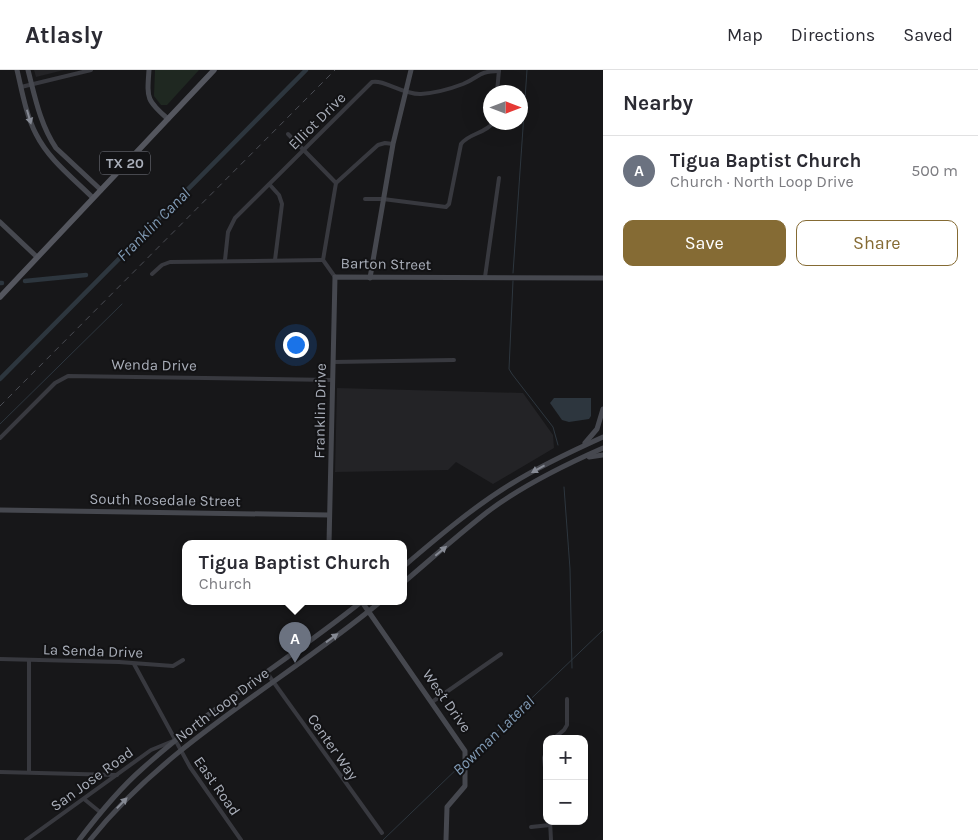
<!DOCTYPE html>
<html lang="en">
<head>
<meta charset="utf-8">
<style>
	:root { --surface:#fff; --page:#f2f2f3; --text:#2b2b33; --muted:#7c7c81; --line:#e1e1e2; --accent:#856b34 }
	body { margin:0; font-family:Karla,sans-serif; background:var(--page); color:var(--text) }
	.controls { position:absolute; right:15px; bottom:15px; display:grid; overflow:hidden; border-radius:10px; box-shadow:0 5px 20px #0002 }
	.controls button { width:45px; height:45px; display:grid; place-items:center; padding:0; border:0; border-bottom:1px solid var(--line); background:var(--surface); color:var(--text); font:25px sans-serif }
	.compass { position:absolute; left:483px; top:15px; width:45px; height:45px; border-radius:50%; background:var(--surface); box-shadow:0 5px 20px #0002; rotate:90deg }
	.you { position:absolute; left:295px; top:274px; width:18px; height:18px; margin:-12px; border:4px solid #fff; border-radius:50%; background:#1a73e8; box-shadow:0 0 0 8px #1a73e833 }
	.badge { display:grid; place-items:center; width:32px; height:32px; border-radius:50%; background:var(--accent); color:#fff; font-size:16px; font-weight:700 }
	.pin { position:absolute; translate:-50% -41px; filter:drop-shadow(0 1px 2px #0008) }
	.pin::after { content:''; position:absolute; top:26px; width:18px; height:15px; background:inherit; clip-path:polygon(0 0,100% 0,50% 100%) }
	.popup { position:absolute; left:182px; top:470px; width:225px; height:65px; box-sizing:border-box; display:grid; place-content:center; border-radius:10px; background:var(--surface); filter:drop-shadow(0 1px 4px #0005); font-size:16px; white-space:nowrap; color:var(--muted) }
	.popup b { font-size:19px; color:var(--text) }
	.popup::after { content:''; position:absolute; left:50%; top:100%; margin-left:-10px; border:10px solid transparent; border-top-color:var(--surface) }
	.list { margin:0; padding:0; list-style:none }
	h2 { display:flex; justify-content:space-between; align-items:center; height:65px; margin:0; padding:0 20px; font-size:21px }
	h2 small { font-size:16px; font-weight:400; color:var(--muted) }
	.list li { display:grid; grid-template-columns:32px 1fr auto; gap:15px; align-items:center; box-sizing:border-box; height:70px; padding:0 20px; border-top:1px solid var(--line) }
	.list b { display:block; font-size:19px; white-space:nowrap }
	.list p { margin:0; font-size:16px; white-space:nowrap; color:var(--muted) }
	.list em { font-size:16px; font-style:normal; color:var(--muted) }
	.actions { display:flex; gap:10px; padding:15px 20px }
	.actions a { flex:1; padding:11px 0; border:1px solid var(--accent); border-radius:10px; text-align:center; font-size:18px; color:var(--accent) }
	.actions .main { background:var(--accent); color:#fff }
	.map { position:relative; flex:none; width:603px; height:770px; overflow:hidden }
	header { display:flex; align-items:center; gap:30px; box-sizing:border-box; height:70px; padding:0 25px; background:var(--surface); border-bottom:1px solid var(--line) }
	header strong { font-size:24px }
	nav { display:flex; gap:28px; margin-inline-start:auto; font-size:18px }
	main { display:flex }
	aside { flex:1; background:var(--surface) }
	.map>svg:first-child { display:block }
	.built { fill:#232326 }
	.green { fill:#1f2821 }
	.water { fill:#2d363e }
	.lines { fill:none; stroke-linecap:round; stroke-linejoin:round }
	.stream { stroke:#2d363e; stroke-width:1 }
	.canal { stroke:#2d363e; stroke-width:4.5 }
	.street { stroke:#38393f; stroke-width:4 }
	.secondary { stroke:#46484f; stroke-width:5 }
	.primary { stroke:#54565e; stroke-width:5.5 }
	.rail { stroke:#4b4d54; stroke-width:1; stroke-dasharray:6 5; stroke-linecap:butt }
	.oneway { fill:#868a94 }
	.labels { text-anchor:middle; stroke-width:4; stroke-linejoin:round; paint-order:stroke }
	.shield { fill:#121214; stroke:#7c7f88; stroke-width:1 }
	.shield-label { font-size:14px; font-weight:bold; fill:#a9aeb9 }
	.street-label { font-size:15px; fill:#a9aeb9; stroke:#121214 }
	.water-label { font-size:16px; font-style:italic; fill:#809ab4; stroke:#121214 }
</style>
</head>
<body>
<header>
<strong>Atlasly</strong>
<nav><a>Map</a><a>Directions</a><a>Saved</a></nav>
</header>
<main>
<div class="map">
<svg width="603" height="770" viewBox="0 0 603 770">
	<rect width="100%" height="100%" fill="#171719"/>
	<g class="built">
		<polygon points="34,0 64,0 36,7"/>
		<polygon points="337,318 523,323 553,365 554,378 493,414 456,392 448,400 335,402"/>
	</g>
	<polygon class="green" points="155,0 199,0 167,35 161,35 154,26"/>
	<polygon class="water" points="554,328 591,328 591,346 589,349 569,352 562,350 550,333"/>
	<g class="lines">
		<g class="stream">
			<polyline points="513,203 527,0"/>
			<polyline points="513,211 509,299 512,304 553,357 558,375"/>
			<polyline points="0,354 122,234"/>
			<polyline points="564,417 570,499 572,598"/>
			<polyline points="468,689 603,560"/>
			<polyline points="383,770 463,693"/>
		</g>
		<g class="canal">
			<polyline points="25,211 86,205"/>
			<polyline points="0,213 2,213"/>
			<polyline points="0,309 306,0"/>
		</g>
		<g class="street">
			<polyline points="21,17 91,0"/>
			<polyline points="497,22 499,0"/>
			<polyline points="288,64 336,113"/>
			<polyline points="270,115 279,125 282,134 275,190"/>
			<path d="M365,129H383L446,137L449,134L461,74C469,63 485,64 494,52"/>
			<path d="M225,190L228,162L235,148L372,12C384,9 403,25 421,24C434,23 450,19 463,14C480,7 478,1 499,1"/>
			<polyline points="323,190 336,113 378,75 385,73 393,74"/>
			<polyline points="323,190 335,207"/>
			<polyline points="152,204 162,195 170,192 323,190"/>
			<polyline points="485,207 499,108"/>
			<polyline points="333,292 454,290"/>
			<polyline points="0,368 55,313 68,306 332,310"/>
			<polyline points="0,589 119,592 173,596 183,590"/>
			<polyline points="134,594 190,697 241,770"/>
			<polyline points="267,603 382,763"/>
			<polyline points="432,632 501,584"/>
			<polyline points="553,669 564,660 567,655 567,629"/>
			<polyline points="547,679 544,688 547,717"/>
			<polyline points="0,702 117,705"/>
			<polyline points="29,702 29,590"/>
			<polyline points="84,729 100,742"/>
			<polyline points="550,751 551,770"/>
			<polyline points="531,757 550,755"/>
			<polyline points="26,770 151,680 173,671"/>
		</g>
		<g class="secondary">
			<path d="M17,0C22,21 26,45 36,64C49,90 73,108 93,128"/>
			<path d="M28,0C35,27 40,54 56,78L101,120"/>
			<path d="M149,0C147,28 146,30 168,49"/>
			<polyline points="0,152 37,187"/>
			<polyline points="370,208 393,74 411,0"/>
			<polyline points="585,373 597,359 603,339"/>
			<polyline points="589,387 603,385"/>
			<polyline points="0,440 329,445"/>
			<polyline points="329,474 335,207 603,208"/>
			<path d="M404,496C438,467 472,438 511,414C540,396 572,381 603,367"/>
			<path d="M404,512C431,489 458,465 486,443C521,416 562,396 603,378"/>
			<polyline points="362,532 465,681 465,716 447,737 446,770"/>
			<path d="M79,770C98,745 118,720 142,699C209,638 290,589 361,532"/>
			<path d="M90,770C169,671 284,612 380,532"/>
		</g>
		<polyline class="primary" points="0,227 214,0"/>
		<polyline class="rail" points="0,336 335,0"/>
	</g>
	<defs><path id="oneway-solid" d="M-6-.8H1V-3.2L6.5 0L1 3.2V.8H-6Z" transform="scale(1.25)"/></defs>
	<g class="oneway">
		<use href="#oneway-solid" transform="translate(29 47) rotate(74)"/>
		<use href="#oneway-solid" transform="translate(538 399) rotate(151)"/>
		<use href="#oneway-solid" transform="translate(441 481) rotate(-40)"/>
		<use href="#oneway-solid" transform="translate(332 568) rotate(-36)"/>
		<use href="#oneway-solid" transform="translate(122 733) rotate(-46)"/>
	</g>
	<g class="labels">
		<rect class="shield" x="100" y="81.5" width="50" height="23" rx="4"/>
		<g class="shield-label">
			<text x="125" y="98">TX 20</text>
		</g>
		<g class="street-label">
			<text transform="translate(317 51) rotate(-45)" y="5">Elliot Drive</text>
			<text transform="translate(386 194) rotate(1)" y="5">Barton Street</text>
			<text transform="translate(154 295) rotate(1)" y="5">Wenda Drive</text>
			<text transform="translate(320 341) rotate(-89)" y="5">Franklin Drive</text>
			<text transform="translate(165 430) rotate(1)" y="5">South Rosedale Street</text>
			<text transform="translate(93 581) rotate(2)" y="5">La Senda Drive</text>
			<text transform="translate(447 631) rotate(55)" y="5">West Drive</text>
			<text transform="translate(222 635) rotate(-37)" y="5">North Loop Drive</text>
			<text transform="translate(333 677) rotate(55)" y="5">Center Way</text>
			<text transform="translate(92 709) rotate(-36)" y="5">San Jose Road</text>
			<text transform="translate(217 716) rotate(55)" y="5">East Road</text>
		</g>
		<g class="water-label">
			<text transform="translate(153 154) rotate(-45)" y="6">Franklin Canal</text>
			<text transform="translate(493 665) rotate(-44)" y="6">Bowman Lateral</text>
		</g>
	</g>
</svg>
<div class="controls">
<button>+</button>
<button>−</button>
</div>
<svg class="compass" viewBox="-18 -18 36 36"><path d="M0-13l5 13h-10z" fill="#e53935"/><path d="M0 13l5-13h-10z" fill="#7c7c81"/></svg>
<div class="you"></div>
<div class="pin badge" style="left:295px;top:593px;background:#6b7280">A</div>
<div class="popup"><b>Tigua Baptist Church</b>Church</div>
</div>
<aside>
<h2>Nearby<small></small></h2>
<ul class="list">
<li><span class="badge" style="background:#6b7280">A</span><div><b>Tigua Baptist Church</b><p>Church · North Loop Drive</p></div><em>500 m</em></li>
</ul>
<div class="actions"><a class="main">Save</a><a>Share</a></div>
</aside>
</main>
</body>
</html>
